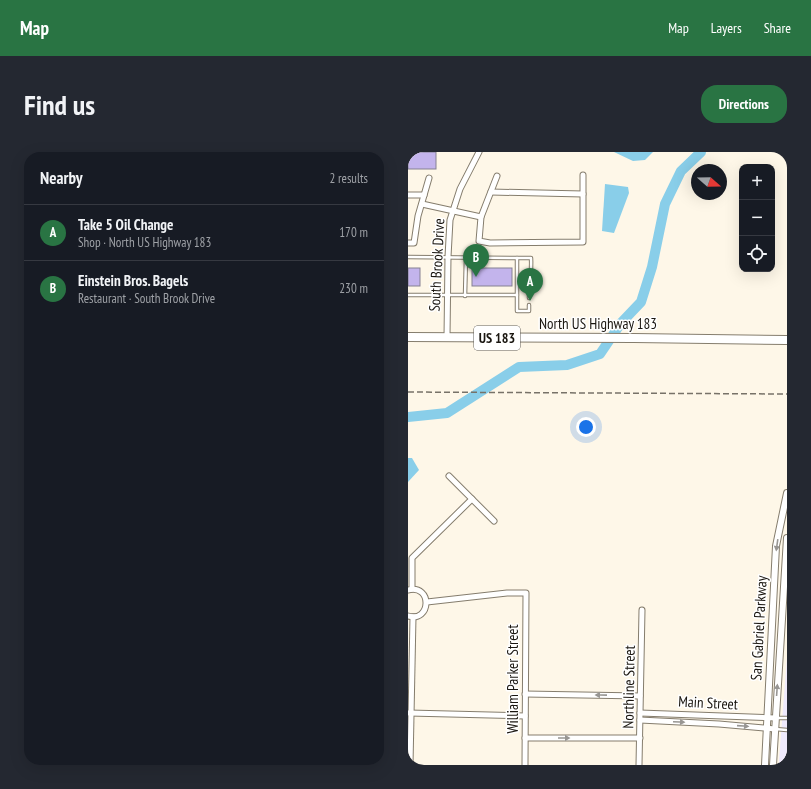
<!DOCTYPE html>
<html lang="en">
<head>
<meta charset="utf-8">
<style>
	:root { --surface:#171b24; --page:#242831; --text:#f1f3f6; --muted:#9ea1a6; --line:#363941; --accent:#297443 }
	body { margin:0; font-family:"PT Sans Narrow",sans-serif; background:var(--page); color:var(--text) }
	.controls { position:absolute; right:12px; top:12px; display:grid; overflow:hidden; border-radius:8px; box-shadow:0 4px 16px #0002 }
	.controls button { width:36px; height:36px; display:grid; place-items:center; padding:0; border:0; border-bottom:1px solid var(--line); background:var(--surface); color:var(--text); font:20px sans-serif }
	.compass { position:absolute; left:283px; top:12px; width:36px; height:36px; border-radius:50%; background:var(--surface); box-shadow:0 4px 16px #0002; rotate:110deg }
	.you { position:absolute; left:178px; top:275px; width:14px; height:14px; margin:-10px; border:3px solid #fff; border-radius:50%; background:#1a73e8; box-shadow:0 0 0 6px #1a73e833 }
	.badge { display:grid; place-items:center; width:26px; height:26px; border-radius:50%; background:var(--accent); color:#fff; font-size:13px; font-weight:700 }
	.pin { position:absolute; translate:-50% -33px; filter:drop-shadow(0 1px 2px #0008) }
	.pin::after { content:''; position:absolute; top:21px; width:14px; height:12px; background:inherit; clip-path:polygon(0 0,100% 0,50% 100%) }
	.list { margin:0; padding:0; list-style:none }
	h2 { display:flex; justify-content:space-between; align-items:center; height:52px; margin:0; padding:0 16px; font-size:17px }
	h2 small { font-size:13px; font-weight:400; color:var(--muted) }
	.list li { display:grid; grid-template-columns:26px 1fr auto; gap:12px; align-items:center; box-sizing:border-box; height:56px; padding:0 16px; border-top:1px solid var(--line) }
	.list b { display:block; font-size:15px; white-space:nowrap }
	.list p { margin:0; font-size:13px; white-space:nowrap; color:var(--muted) }
	.list em { font-size:13px; font-style:normal; color:var(--muted) }
	.icon { flex:none; width:22px; height:22px; fill:none; stroke:currentColor; stroke-width:2; stroke-linecap:round; stroke-linejoin:round }
	.map { position:relative; flex:none; width:379px; height:613px; overflow:hidden; border-radius:16px }
	header { display:flex; align-items:center; gap:24px; box-sizing:border-box; height:56px; padding:0 20px; background:var(--accent); color:#fff }
	header strong { font-size:19px }
	nav { display:flex; gap:22px; margin-inline-start:auto; font-size:14px }
	.intro { display:flex; align-items:center; justify-content:space-between; box-sizing:border-box; height:96px; padding:0 24px }
	h1 { margin:0; font-size:28px }
	.button { padding:10px 18px; border-radius:16px; background:var(--accent); color:#fff; font-size:14px; font-weight:700 }
	main { display:flex; gap:24px; padding:0 24px }
	aside { flex:1; background:var(--surface); border-radius:16px; box-shadow:0 4px 16px #0002 }
	.map>svg:first-child { display:block }
	.medical { fill:#efeafc }
	.water { fill:#89cee9 }
	.lines { fill:none; stroke-linecap:round; stroke-linejoin:round }
	.river { stroke:#89cee9; stroke-width:10 }
	.building { fill:#c3b4ec; stroke:#858192 }
	.service-casing { stroke:#857d6d; stroke-width:4.5 }
	.minor-casing { stroke:#857d6d; stroke-width:7 }
	.tertiary-casing { stroke:#857d6d; stroke-width:8 }
	.primary-casing { stroke:#857d6d; stroke-width:10 }
	.service { stroke:#fff; stroke-width:2.5 }
	.minor { stroke:#fff; stroke-width:5 }
	.tertiary { stroke:#fff; stroke-width:6 }
	.primary { stroke:#fff; stroke-width:8 }
	.rail { stroke:#777268; stroke-width:1.5; stroke-dasharray:6 3; stroke-linecap:butt }
	.oneway { fill:#989693 }
	.labels { text-anchor:middle; stroke-width:3; stroke-linejoin:round; paint-order:stroke }
	.shield { fill:#fff; stroke:#5f5c58; stroke-width:1 }
	.shield-label { font-size:14px; font-weight:bold; fill:#1a1610 }
	.street-label { font-size:15px; fill:#1a1610; stroke:#fff }
</style>
</head>
<body>
<header>
<strong>Map</strong>
<nav><a>Map</a><a>Layers</a><a>Share</a></nav>
</header>
<div class="intro"><h1>Find us</h1><a class="button">Directions</a></div>
<main>
<aside>
<h2>Nearby<small>2 results</small></h2>
<ul class="list">
<li><span class="badge">A</span><div><b>Take 5 Oil Change</b><p>Shop · North US Highway 183</p></div><em>170 m</em></li>
<li><span class="badge">B</span><div><b>Einstein Bros. Bagels</b><p>Restaurant · South Brook Drive</p></div><em>230 m</em></li>
</ul>
</aside>
<div class="map">
<svg width="379" height="613" viewBox="0 0 379 613">
	<rect width="100%" height="100%" fill="#fef7e8"/>
	<polygon class="medical" points="379,505 379,613 371,613 371,608"/>
	<g class="water">
		<polygon points="206,0 245,0 237,8 225,9"/>
		<polygon points="197,32 220,35 221,41 206,81 194,79"/>
		<polygon points="0,306 4,306 11,318 0,330"/>
	</g>
	<g class="lines">
		<polyline class="river" points="0,265 39,261 111,215 159,213 192,202 213,171 233,150 244,115 257,52 273,19 293,0"/>
	</g>
	<g class="building">
		<rect x="0" y="0" width="28" height="17"/>
		<rect x="0" y="116" width="12" height="18"/>
		<rect x="64" y="116" width="40" height="18"/>
	</g>
	<g class="lines">
		<defs>
			<g id="service">
				<polyline points="0,105 109,106 109,143 0,143"/>
				<path d="M109,106H123C124,120 121,132 121,146"/>
				<polyline points="109,143 109,159 121,159 121,153"/>
				<polyline points="57,144 58,105"/>
				<polyline points="368,566 379,566"/>
				<polyline points="367,577 379,578"/>
			</g>
			<g id="minor">
				<polyline points="89,24 73,65 71,89 82,91 175,90 175,23"/>
				<polyline points="83,40 175,42"/>
				<polyline points="0,43 16,43"/>
				<polyline points="14,52 73,65"/>
				<polyline points="0,91 6,91 10,64 21,26"/>
				<polyline points="39,185 40,105 42,68 52,37 71,0"/>
				<polyline points="41,324 86,369"/>
				<polyline points="4,437 4,406 64,347"/>
				<path d="M0,438C25,432 23,471 0,464"/>
				<polyline points="19,450 99,441 118,441 117,613"/>
				<polyline points="117,542 232,544"/>
				<polyline points="1,561 117,564"/>
				<polyline points="232,561 368,566"/>
				<polyline points="232,568 311,572 367,577"/>
				<polyline points="117,586 232,586"/>
				<polyline points="2,613 5,465"/>
				<polyline points="231,613 234,458"/>
			</g>
			<g id="tertiary">
				<polyline points="357,613 368,394 379,341"/>
				<polyline points="365,613 379,386"/>
			</g>
			<polyline id="primary" points="0,185 226,186 379,188"/>
		</defs>
		<use href="#service" class="service-casing"/>
		<use href="#minor" class="minor-casing"/>
		<use href="#tertiary" class="tertiary-casing"/>
		<use href="#primary" class="primary-casing"/>
		<use href="#service" class="service"/>
		<use href="#minor" class="minor"/>
		<use href="#tertiary" class="tertiary"/>
		<use href="#primary" class="primary"/>
		<polyline class="rail" points="0,240 379,242"/>
	</g>
	<defs><path id="oneway-solid" d="M-6-.8H1V-3.2L6.5 0L1 3.2V.8H-6Z"/></defs>
	<g class="oneway">
		<use href="#oneway-solid" transform="translate(369 393) rotate(98)"/>
		<use href="#oneway-solid" transform="translate(369 538) rotate(-86)"/>
		<use href="#oneway-solid" transform="translate(193 543) rotate(-179)"/>
		<use href="#oneway-solid" transform="translate(271 570) rotate(3)"/>
		<use href="#oneway-solid" transform="translate(335 574) rotate(4)"/>
		<use href="#oneway-solid" transform="translate(156 586)"/>
	</g>
	<g class="labels">
		<rect class="shield" x="66" y="174" width="46" height="24" rx="3"/>
		<g class="shield-label">
			<text x="89" y="191">US 183</text>
		</g>
		<g class="street-label">
			<text transform="translate(29 113) rotate(-87)" y="5">South Brook Drive</text>
			<text x="190" y="177">North US Highway 183</text>
			<text transform="translate(351 476) rotate(-87)" y="5">San Gabriel Parkway</text>
			<text transform="translate(105 527) rotate(-90)" y="5">William Parker Street</text>
			<text transform="translate(221 535) rotate(-89)" y="5">Northline Street</text>
			<text transform="translate(300 551) rotate(3)" y="5">Main Street</text>
		</g>
	</g>
</svg>
<div class="controls">
<button>+</button>
<button>−</button>
<button><svg class="icon" aria-label="locate" viewBox="0 0 24 24"><circle cx="12" cy="12" r="6"/><path d="M12 2v4M12 18v4M2 12h4M18 12h4"/></svg></button>
</div>
<svg class="compass" viewBox="-18 -18 36 36"><path d="M0-13l5 13h-10z" fill="#e53935"/><path d="M0 13l5-13h-10z" fill="#9ea1a6"/></svg>
<div class="you"></div>
<div class="pin badge" style="left:122px;top:149px">A</div>
<div class="pin badge" style="left:68px;top:125px">B</div>
</div>
</main>
</body>
</html>
